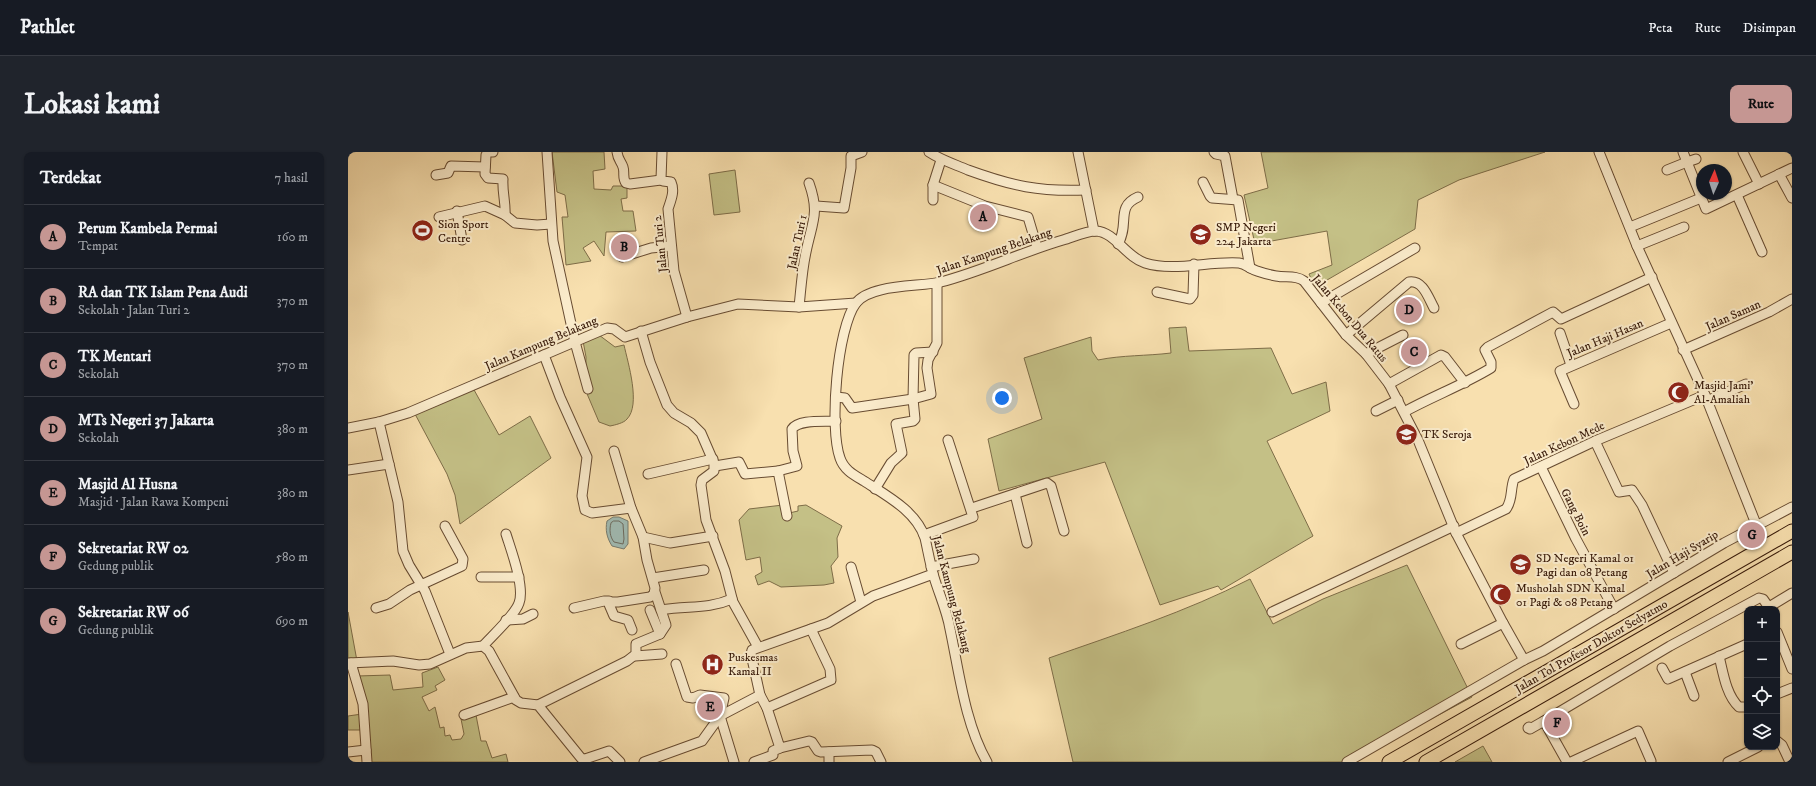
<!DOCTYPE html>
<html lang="id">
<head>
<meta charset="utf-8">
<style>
	:root { --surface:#171b24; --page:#20242c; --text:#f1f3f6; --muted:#9ea1a6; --line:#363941; --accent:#c59692 }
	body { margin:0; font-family:"IM FELL DW Pica",serif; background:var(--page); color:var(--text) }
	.controls { position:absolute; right:12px; bottom:12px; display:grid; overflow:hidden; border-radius:8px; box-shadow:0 1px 3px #0004 }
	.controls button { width:36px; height:36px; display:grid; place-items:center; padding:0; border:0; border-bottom:1px solid var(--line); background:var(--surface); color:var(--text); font:20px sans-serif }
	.compass { position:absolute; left:1348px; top:12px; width:36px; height:36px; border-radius:50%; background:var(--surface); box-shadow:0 1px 3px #0004; rotate:3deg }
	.you { position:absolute; left:654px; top:246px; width:14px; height:14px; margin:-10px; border:3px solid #fff; border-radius:50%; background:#1a73e8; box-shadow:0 0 0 6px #1a73e833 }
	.badge { display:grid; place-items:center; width:26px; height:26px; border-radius:50%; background:var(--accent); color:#111; font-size:13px; font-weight:700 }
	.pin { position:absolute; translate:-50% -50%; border:2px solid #fff; box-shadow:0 1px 4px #0006 }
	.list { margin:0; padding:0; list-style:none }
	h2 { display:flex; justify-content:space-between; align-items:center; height:52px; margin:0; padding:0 16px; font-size:17px }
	h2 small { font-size:13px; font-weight:400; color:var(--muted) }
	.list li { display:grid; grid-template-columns:26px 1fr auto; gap:12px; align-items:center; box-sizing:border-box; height:64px; padding:0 16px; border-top:1px solid var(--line) }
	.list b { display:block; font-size:15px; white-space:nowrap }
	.list p { margin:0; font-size:13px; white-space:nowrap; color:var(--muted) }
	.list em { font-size:13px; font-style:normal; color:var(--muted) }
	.icon { flex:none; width:22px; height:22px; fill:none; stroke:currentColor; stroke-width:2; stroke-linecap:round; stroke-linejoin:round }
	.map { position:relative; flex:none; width:1444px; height:610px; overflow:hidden; border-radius:8px }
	header { display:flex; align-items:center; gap:24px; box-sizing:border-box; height:56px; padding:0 20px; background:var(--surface); border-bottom:1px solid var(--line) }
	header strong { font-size:19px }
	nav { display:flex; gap:22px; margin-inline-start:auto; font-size:14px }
	.intro { display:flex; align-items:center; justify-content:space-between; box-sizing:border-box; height:96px; padding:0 24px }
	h1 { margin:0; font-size:28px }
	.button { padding:10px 18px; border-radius:8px; background:var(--accent); color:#111; font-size:14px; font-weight:700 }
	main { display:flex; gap:24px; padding:0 24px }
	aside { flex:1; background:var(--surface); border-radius:8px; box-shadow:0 1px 3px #0004 }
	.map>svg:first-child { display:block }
	.green { fill:#c4c086; stroke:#7e6d48 }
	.water { fill:#a0bbb3; stroke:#767b6f }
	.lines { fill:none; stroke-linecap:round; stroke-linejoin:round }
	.shore { stroke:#6c6a5e; stroke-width:1 }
	.minor-casing { stroke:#684c32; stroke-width:11 }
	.highway-casing { stroke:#381a09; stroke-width:15 }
	.minor { stroke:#faebcb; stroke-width:9 }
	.highway { stroke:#f8e0af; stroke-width:13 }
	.labels { text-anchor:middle; stroke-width:4; stroke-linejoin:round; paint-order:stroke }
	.poi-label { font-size:12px; fill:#381a09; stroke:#faebcb; text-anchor:start }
	.street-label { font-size:12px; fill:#381a09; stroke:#faebcb }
</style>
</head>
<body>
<header>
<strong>Pathlet</strong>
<nav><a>Peta</a><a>Rute</a><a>Disimpan</a></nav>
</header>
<div class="intro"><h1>Lokasi kami</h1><a class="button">Rute</a></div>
<main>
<aside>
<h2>Terdekat<small>7 hasil</small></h2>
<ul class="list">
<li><span class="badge">A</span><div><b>Perum Kambela Permai</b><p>Tempat</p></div><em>160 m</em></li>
<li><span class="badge">B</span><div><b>RA dan TK Islam Pena Audi</b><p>Sekolah · Jalan Turi 2</p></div><em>370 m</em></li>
<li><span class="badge">C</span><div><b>TK Mentari</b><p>Sekolah</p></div><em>370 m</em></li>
<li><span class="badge">D</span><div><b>MTs Negeri 37 Jakarta</b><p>Sekolah</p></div><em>380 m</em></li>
<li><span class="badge">E</span><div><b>Masjid Al Husna</b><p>Masjid · Jalan Rawa Kompeni</p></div><em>380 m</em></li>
<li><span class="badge">F</span><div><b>Sekretariat RW 02</b><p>Gedung publik</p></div><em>580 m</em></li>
<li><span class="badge">G</span><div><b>Sekretariat RW 06</b><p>Gedung publik</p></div><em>690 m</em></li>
</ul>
</aside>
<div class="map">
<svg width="1444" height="610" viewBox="0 0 1444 610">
	<rect width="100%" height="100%" fill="#f8e0af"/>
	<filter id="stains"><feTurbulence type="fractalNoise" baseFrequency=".005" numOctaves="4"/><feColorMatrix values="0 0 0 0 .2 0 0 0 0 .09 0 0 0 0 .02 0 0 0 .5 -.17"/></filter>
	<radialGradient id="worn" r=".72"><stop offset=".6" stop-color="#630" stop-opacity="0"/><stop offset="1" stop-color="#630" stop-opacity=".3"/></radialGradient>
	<g class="green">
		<polygon points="204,0 256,0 257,17 245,19 246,37 263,38 265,34 279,34 279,46 273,47 275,59 285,59 288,79 258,80 256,104 246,89 235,96 243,109 218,113 214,65 220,65 217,43 209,40"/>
		<polygon points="913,0 1197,0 1111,28 1070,48 1067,77 967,135 961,122 984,113 979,79 907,92 896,43 920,36"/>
		<polygon points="387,18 392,60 366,63 361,22"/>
		<path d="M838,175L841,199L923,196L944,242L978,230L982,259L919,289L965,384L873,438L870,434L812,453L757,310L651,339L640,287L694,267L676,206L743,185L744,199L750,208C774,203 799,204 823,201L821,176Z"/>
		<path d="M251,183L267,195L276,193C280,211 293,253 279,267C276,271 267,273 262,274L251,270L237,237L238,205L235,189Z"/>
		<polygon points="125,236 151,283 182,264 203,306 112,372 107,343 99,322 67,262"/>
		<polygon points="435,353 437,362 450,359 450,354 458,353 494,374 489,386 490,405 483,414 486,431 476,433 433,435 421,429 410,433 407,424 414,420 412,405 398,408 391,368 401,357"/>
		<path d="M1059,413L1124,545L1003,610H725L701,506C769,482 838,460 902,427L925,472L975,447Z"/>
		<polygon points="0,460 9,509 0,508"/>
		<polygon points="90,515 97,528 87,534 89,538 74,545 81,559 87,555 92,576 96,575 97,584 102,583 104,588 113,587 116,582 112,562 127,558 133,589 138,589 144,606 158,602 160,610 15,610 14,578 0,578 0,564 14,562 9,524 42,523 45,538 75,535 74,521"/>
		<polygon points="1135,594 1144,610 1107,610"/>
	</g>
	<path class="water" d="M265,365H271L280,369V392L276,397L264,394C259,386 257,378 259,369Z"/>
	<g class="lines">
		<path class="shore" d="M266,369H271L275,372L276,387L275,392L266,390C262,385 261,378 263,371Z"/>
		<defs>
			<g id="minor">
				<path d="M145,0H140L138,3L137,22L140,26L155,27C154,40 158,51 157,63"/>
				<polyline points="199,0 205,89 227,190 240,237"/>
				<path d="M269,0C270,8 273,9 275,15C277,21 274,26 278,31L282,32L313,28"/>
				<path d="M314,0L313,27L315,29L323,30C327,39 323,48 320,57L326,119L339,165"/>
				<path d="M581,0C593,8 606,12 620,18C664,34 691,40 738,38"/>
				<polyline points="730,0 746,79"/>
				<polyline points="866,0 868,2 877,4 885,47"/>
				<polyline points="1251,0 1289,94 1357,243 1408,372"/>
				<polyline points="1395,0 1411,32"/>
				<polyline points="1348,7 1339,10 1358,57 1444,16"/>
				<polyline points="1319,18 1339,10 1335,0"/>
				<polyline points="1431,22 1444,46"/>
				<polyline points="88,23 100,21 103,14 137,15"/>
				<polyline points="855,30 862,44 864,46 890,48 902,116"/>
				<polyline points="585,33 637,54 680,65 689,95"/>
				<polyline points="1389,43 1414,100"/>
				<polyline points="585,48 585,33 593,8"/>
				<polyline points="468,54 496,56 503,16 503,4 514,0"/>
				<polyline points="109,59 114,88"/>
				<polyline points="91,65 137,54 157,63 167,71 189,73 203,72"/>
				<polyline points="1282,75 1353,46"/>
				<path d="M770,92C782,72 767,55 790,45"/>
				<polyline points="1289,94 1336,75"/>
				<polyline points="274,105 303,96 323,94"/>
				<polyline points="809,140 842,147 845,143 846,112"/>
				<polyline points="973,151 1067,96"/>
				<path d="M451,155C453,136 454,118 458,100C464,70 472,62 461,31"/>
				<polyline points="293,179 302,210 319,253 326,261 343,271 353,281 366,311 366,319 354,328 353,333 358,368 377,419 385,450 410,495"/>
				<polyline points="1212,181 1223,213"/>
				<path d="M998,183L1061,130C1075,128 1080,145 1086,156"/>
				<polyline points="1335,198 1421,160 1444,147"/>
				<polyline points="1018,202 1055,183"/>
				<polyline points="196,203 212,245 239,305 234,344 237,358 244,361 283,356"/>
				<polyline points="1041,232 1093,203 1097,205 1117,231"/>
				<polyline points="488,245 497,246 504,256 565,247 583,242 579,216 580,208 589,191 589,131"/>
				<polyline points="1359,249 1398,232"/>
				<polyline points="1226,252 1212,219 1323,171"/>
				<polyline points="1028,259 1050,248"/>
				<path d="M1056,260C1085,244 1115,233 1143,216V210L1137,198L1140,195L1205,160L1213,167L1304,125"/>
				<polyline points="31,270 50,350 55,399 61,413 77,439 102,502"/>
				<polyline points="0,276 31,270 60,261 259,176 266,177 277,185 339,165 390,152 451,155 508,151"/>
				<polyline points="1247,289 1271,340 1284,338 1294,353 1326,421"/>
				<polyline points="266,299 283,356 295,385 299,408 307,436 306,442 302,445 270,450 260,450 266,464 280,468 284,478"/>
				<polyline points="367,314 391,310 397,322 430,319 439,364"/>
				<polyline points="1193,315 1228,387 1266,457"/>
				<polyline points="0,318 41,312"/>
				<path d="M430,319L449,314L445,299L444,277C451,267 476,270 488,269"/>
				<polyline points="300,322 365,307"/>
				<polyline points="527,337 543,311 554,301 548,272 565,269 567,267 565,247 566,203 568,201 585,200"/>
				<polyline points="667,342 679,391"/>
				<polyline points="624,356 699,331 703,334 716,379"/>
				<path d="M1108,381L1158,357C1165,348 1162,337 1166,327L1247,289L1357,243"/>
				<polyline points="576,383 625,365 600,288"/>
				<polyline points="295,385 322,391 365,384"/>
				<polyline points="503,415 513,450"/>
				<polyline points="583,415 626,407"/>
				<polyline points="133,425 171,425"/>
				<polyline points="305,426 356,418"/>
				<polyline points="1421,455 1444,441"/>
				<polyline points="28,456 41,452 62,438 114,414 115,407 97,374"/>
				<polyline points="226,456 256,449 261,449"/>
				<polyline points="302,458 312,482"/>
				<path d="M313,458C340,453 358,458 384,447"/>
				<polyline points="924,460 1106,374"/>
				<polyline points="158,468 175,467 185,462"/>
				<polyline points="1429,480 1444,517"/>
				<polyline points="1113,492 1155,471"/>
				<path d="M135,494C144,484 167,463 171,451C177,435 163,398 158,382"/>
				<polyline points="287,504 314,502"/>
				<path d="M1371,504C1375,520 1378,543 1391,555H1399"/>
				<polyline points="0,511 45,509 71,513 82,512 118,496 135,494 141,499 168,548 173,551 190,553 233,606 237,607 261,599 272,610"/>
				<polyline points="3,511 15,552 19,610"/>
				<polyline points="328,512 339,545 345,546 352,543 376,546 372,564 386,610"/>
				<polyline points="1314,516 1320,527 1399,492"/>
				<polyline points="1337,520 1346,544"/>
				<polyline points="1429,542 1444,536"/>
				<polyline points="412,543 419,556 432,596 461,589 464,590 470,599 473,600 524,598 528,600 533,610"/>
				<polyline points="190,553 279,509 288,502 288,492 312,482 318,473 307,440"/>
				<polyline points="419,556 483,528 482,517 463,477"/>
				<polyline points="116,563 166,545"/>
				<polyline points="1181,575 1180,576 1182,577 1196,569"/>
				<polyline points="1429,589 1434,593 1442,610"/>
				<polyline points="0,600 18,598"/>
				<polyline points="481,600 481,610"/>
				<polyline points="296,610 354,589 372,564 412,543 403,502 404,498 480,471 525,444 585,422"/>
				<polyline points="406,610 425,603 425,599 432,596"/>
				<path d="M639,610C617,572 611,519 602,477C599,459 591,442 586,425C582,412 580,399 577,386C568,359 539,344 516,329C506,323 496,318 492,306C481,276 489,176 508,151C522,132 571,135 593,130C635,119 674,100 715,88C725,85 738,79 748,79C767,80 778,105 797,111C826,120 860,109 891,111C898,112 902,117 909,119C915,121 922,123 928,124C938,126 948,123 956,129L998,183L1018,202L1041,232L1070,288L1108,381L1155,471L1176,508L1195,499L1376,391L1444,355"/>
				<polyline points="999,610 1176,508"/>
				<polyline points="1219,610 1196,569 1322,494 1411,446 1415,447 1422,457"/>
				<polyline points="1223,610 1290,579 1303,609"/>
				<polyline points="1380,610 1410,595"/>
			</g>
			<g id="highway">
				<polyline points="1041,610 1444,379"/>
				<polyline points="1078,610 1444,400"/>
			</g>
		</defs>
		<use href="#minor" class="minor-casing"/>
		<use href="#highway" class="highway-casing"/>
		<use href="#minor" class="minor"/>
		<use href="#highway" class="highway"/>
	</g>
	<defs>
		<symbol id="stadium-disc" viewBox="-11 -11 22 22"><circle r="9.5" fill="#8f2418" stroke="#faebcb"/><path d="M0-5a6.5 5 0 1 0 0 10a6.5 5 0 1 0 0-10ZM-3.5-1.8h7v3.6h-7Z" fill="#fff"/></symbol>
		<symbol id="school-disc" viewBox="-11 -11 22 22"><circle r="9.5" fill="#8f2418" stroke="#faebcb"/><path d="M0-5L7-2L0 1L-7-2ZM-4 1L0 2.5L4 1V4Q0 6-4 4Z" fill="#fff"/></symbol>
		<symbol id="mosque-disc" viewBox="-11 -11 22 22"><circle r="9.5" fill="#8f2418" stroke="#faebcb"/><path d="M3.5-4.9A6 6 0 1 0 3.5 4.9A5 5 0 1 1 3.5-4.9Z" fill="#fff"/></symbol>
		<symbol id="hospital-disc" viewBox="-11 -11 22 22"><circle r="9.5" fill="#8f2418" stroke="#faebcb"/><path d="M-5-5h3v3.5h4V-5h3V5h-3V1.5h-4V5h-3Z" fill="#fff"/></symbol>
	</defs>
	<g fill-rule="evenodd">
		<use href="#stadium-disc" x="62" y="66" width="25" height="25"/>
		<use href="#school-disc" x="840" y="70" width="25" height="25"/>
		<use href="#mosque-disc" x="1318" y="228" width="25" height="25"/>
		<use href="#school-disc" x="1046" y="270" width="25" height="25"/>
		<use href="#school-disc" x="1160" y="400" width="25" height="25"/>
		<use href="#mosque-disc" x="1140" y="430" width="25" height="25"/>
		<use href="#hospital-disc" x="352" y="500" width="25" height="25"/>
	</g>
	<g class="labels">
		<g class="poi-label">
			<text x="90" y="76">Sion Sport<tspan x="90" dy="14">Centre</tspan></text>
			<text x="868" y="79">SMP Negeri<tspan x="868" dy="14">224 Jakarta</tspan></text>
			<text x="1346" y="237">Masjid Jami'<tspan x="1346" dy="14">Al-Amaliah</tspan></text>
			<text x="1074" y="286">TK Seroja</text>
			<text x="1188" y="410">SD Negeri Kamal 01<tspan x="1188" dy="14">Pagi dan 08 Petang</tspan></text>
			<text x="1168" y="440">Musholah SDN Kamal<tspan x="1168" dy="14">01 Pagi &amp; 08 Petang</tspan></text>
			<text x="380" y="509">Puskesmas<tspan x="380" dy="14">Kamal II</tspan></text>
		</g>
		<g class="street-label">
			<text transform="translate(449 90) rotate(-78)" y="4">Jalan Turi 1</text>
			<text transform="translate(312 92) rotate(-96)" y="4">Jalan Turi 2</text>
			<text transform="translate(646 99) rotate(-19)" y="4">Jalan Kampung Belakang</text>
			<text transform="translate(1385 163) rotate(-24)" y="4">Jalan Saman</text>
			<text transform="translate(1002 166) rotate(50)" y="4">Jalan Kebon Dua Ratus</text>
			<text transform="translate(1257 186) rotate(-23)" y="4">Jalan Haji Hasan</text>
			<text transform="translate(193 191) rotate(-23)" y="4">Jalan Kampung Belakang</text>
			<text transform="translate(1216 291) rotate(-25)" y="4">Jalan Kebon Mede</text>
			<text transform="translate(1228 360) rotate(63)" y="4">Gang Boin</text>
			<text transform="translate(1334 402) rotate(-31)" y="4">Jalan Haji Syarip</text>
			<text transform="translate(604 442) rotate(75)" y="4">Jalan Kampung Belakang</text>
			<text transform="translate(1243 494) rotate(-30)" y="4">Jalan Tol Profesor Doktor Sedyatmo</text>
		</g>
	</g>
	<rect width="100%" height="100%" filter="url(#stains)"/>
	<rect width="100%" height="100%" fill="url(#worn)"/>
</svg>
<div class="controls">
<button>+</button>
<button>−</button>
<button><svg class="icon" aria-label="locate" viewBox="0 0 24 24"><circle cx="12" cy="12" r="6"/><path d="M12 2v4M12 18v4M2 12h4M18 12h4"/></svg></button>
<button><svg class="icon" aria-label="layers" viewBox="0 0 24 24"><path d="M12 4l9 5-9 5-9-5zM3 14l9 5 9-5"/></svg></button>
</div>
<svg class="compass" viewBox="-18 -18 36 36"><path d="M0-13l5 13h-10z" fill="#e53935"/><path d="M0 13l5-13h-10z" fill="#9ea1a6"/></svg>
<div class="you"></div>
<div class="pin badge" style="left:635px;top:65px">A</div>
<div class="pin badge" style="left:276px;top:95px">B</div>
<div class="pin badge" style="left:1066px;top:200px">C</div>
<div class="pin badge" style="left:1061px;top:158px">D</div>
<div class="pin badge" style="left:362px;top:555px">E</div>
<div class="pin badge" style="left:1209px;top:571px">F</div>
<div class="pin badge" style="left:1404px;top:383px">G</div>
</div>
</main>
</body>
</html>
